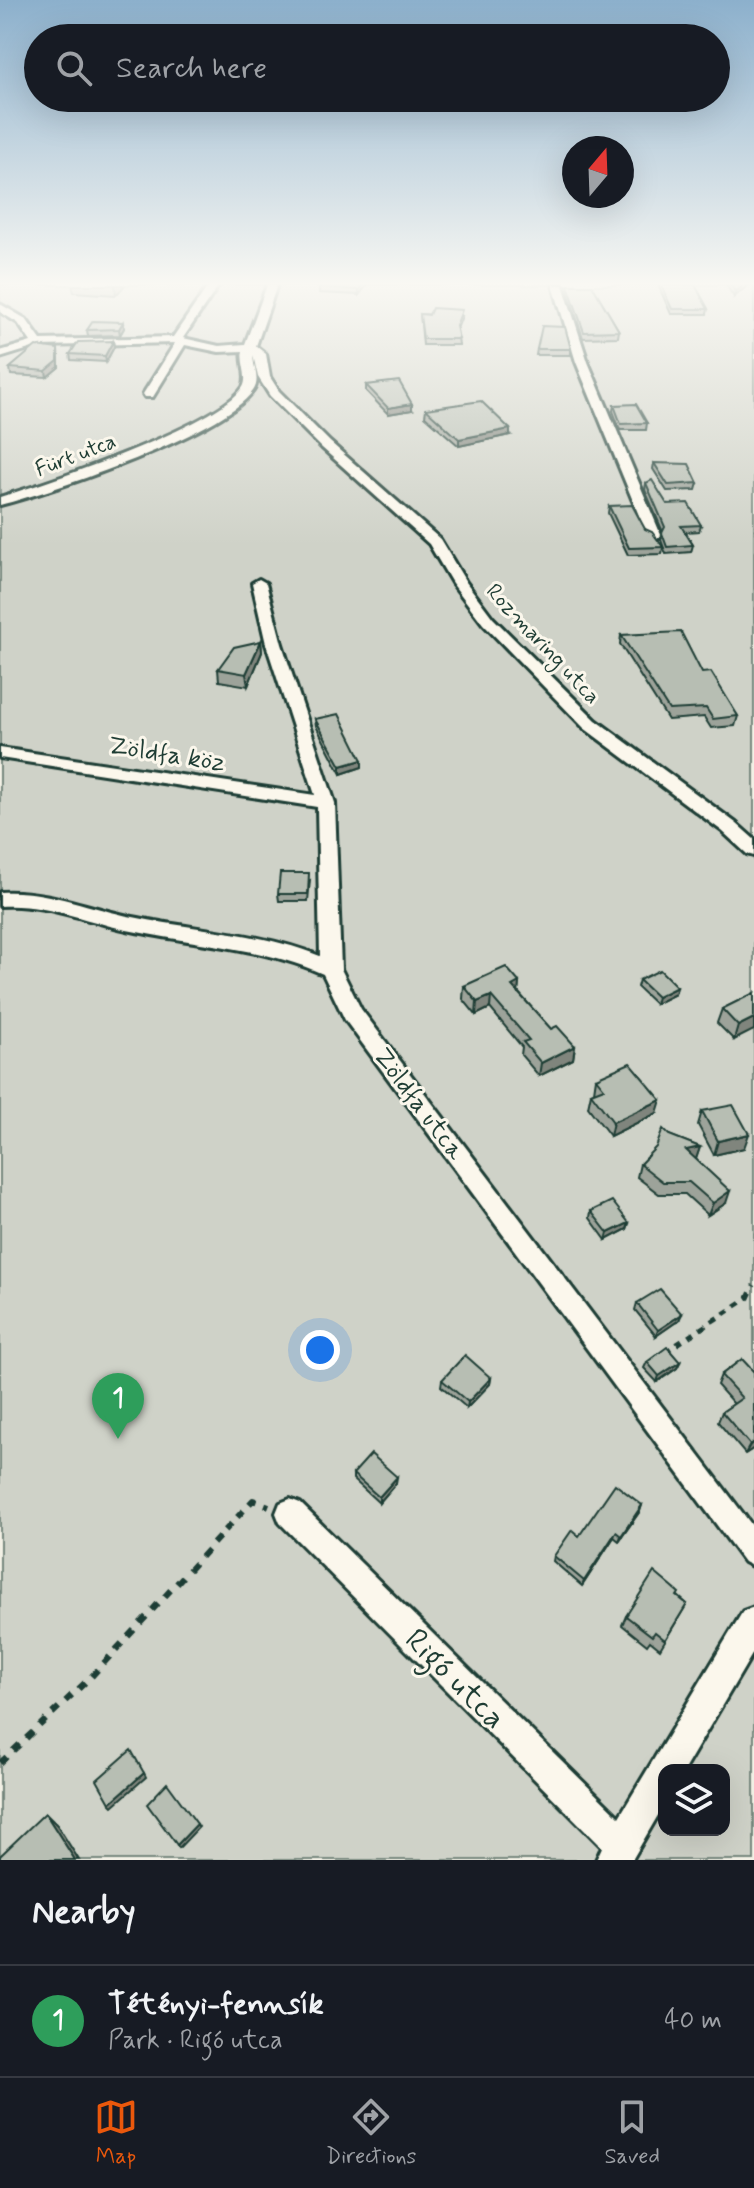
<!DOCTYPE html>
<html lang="en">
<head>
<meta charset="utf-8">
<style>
	:root { --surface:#171b24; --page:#242831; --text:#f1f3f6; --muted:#9ea1a6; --line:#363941; --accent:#ea580c }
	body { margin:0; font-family:Mynerve,sans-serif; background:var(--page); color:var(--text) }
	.controls { position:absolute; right:24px; bottom:24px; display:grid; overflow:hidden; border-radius:16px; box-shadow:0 8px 32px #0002 }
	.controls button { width:72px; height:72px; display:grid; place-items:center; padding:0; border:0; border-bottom:2px solid var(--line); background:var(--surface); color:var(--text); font:40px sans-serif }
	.compass { position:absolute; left:562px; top:136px; width:72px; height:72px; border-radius:50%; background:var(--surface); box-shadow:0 8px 32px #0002; rotate:19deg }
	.you { position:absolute; left:320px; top:1350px; width:28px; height:28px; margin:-20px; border:6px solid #fff; border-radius:50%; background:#1a73e8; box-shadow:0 0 0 12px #1a73e833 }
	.badge { display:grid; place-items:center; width:52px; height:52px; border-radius:50%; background:var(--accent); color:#fff; font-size:26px; font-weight:700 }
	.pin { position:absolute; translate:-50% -66px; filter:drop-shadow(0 2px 4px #0008) }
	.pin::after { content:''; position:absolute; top:42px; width:28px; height:24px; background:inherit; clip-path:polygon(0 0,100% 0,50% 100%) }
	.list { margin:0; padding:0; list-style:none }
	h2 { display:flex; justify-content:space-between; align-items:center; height:104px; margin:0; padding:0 32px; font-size:34px }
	h2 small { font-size:26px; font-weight:400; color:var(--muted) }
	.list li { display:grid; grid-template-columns:52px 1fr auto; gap:24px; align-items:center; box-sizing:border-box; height:112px; padding:0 32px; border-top:2px solid var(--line) }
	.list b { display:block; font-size:30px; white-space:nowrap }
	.list p { margin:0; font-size:26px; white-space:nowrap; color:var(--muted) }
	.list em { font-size:26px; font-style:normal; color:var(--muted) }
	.icon { flex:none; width:44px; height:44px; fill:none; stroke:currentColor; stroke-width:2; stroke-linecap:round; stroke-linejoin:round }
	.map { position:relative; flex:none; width:754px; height:1860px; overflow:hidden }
	.search { position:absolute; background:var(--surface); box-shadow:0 8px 32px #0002; left:24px; right:24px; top:24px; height:88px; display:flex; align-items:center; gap:20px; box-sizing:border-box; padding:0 28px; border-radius:44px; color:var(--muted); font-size:30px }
	.sheet { height:216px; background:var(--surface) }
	nav { display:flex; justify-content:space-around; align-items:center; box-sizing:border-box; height:112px; border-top:2px solid var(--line); background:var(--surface); font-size:22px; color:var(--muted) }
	nav a { display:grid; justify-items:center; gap:4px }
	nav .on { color:var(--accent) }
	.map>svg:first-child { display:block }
	.green { fill:#cfd2c8; stroke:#77887e; stroke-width:2; fill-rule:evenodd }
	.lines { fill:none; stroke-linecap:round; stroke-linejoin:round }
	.street-casing { stroke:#1f3d34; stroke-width:6 }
	.path-far1 { stroke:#1f3d34; stroke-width:5; stroke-dasharray:7 7; stroke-linecap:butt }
	.path { stroke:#1f3d34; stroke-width:6; stroke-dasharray:9 9; stroke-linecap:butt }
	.street { fill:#fbf7ec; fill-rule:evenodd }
	.wall { fill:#9da39a; stroke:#1f3d34; stroke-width:2 }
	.shaded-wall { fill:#80857d; stroke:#1f3d34; stroke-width:2 }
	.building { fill:#b7beb3; stroke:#1f3d34; stroke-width:2 }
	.labels { text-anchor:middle; stroke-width:6; stroke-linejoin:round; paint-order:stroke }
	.far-street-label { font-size:22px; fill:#1f3d34; stroke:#fbf7ec }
	.street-label { font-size:26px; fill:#1f3d34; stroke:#fbf7ec }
	.near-street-label { font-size:32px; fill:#1f3d34; stroke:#fbf7ec }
</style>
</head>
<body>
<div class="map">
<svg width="754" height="1860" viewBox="0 0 754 1860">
	<rect width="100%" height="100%" fill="#f2f0e5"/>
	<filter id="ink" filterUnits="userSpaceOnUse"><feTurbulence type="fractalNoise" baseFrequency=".0125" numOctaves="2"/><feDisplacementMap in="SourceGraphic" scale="16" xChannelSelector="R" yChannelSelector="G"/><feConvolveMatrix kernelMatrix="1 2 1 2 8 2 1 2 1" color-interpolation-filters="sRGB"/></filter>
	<g filter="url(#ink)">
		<path class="green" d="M0,285H754V1860H0ZM664,1770H724V1830H664Z"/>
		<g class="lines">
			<defs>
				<g id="street">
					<path d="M209,285H219L183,338L219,346L245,344L267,285H277L256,346L266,354L270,377L279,391L330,442L440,539L466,582L493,618L596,720L736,823L754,839V856L747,854L722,831L584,728L483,624L452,583L429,544L322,448L270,396L258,377L253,355C253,367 261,380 253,391C222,434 55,491 0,505V497C47,483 219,425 243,387C249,377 240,362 243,351L219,352L185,345L153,397H145L143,394L175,343L39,346L0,358V351L31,342L18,323L0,312V304L26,319L41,340L173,337Z"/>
					<polygon points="553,285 563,285 588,362 661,535 659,538 647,535 576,362"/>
					<path d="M259,579L266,583L282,644L335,803L341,969L361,1009L754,1528V1567L744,1562L345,1020L323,974C262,947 197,945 132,931C88,922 45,903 0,906V892C46,889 89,908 133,917C195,930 261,932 320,956L317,807L0,758V748L315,795L266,644L252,583Z"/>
					<polygon points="290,1499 300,1503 619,1817 743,1611 754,1607 754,1651 684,1770 664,1770 664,1805 632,1860 596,1860 602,1847 280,1523 276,1513 280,1503"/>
				</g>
			</defs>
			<use href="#street" class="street-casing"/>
			<polyline class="path-far1" points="665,1352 748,1298 754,1285"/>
			<polyline class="path" points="0,1763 91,1677 253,1500 269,1506"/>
			<use href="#street" class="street"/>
		</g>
		<g class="wall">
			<polygon points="72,285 125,285 116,295 74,292"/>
			<polygon points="321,285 367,285 359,295 319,293 319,287"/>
			<polygon points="566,285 592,285 619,331 618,337 583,338"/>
			<polygon points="658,285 695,285 708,309 707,314 671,314"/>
			<polygon points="726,285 748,285 734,297"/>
			<polygon points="420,314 462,316 457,329 459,345 423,345"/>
			<polygon points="124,328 120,335 88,336 87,330"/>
			<polygon points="113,341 114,347 106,362 71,360 70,354"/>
			<polygon points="537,349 571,349 571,355 536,355"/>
			<polygon points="59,355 59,367 47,377 11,375 10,368"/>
			<polygon points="366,385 412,410 388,414 366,391"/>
			<polygon points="614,405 647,423 646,430 620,430 613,411"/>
			<polygon points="426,409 510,435 459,446 425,416"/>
			<polygon points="654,463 698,483 696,490 667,491 653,469"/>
			<polygon points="646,483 667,504 701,525 699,531 685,532 693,545 691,552 666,554 661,540 663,532 645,490"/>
			<polygon points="609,506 645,529 663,547 662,554 628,555 608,513"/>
			<polygon points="621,635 702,673 738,716 735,726 711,728 704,717 668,720 620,644"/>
			<polygon points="261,641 262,652 248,686 219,681 218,669"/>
			<polygon points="315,719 362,760 362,767 341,774 316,726"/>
			<polygon points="310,880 308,901 279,901 278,894"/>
			<polygon points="639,980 677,987 675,994 655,1004 637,987"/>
			<polygon points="519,982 518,992 551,1029 575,1046 573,1059 539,1076 521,1055 522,1047 490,1008 476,1015 463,999 464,986"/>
			<polygon points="754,993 734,1040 717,1023 722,1009"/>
			<polygon points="596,1078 657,1113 610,1136 588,1107 591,1093 594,1092"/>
			<polygon points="702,1111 744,1148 714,1155 698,1125"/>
			<polygon points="669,1135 700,1147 696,1159 726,1203 708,1215 685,1194 659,1194 637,1177 640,1164"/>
			<polygon points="591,1211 629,1223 627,1229 606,1240 590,1218"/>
			<polygon points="637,1303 679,1320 656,1336 635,1310"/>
			<polygon points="742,1359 754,1448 745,1454 718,1422 722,1412 734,1404 717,1385 721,1375"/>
			<polygon points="647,1362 680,1362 677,1368 657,1382 644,1368"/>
			<polygon points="491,1378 490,1384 467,1408 441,1386 442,1380"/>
			<polygon points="353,1474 396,1483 379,1503 353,1479"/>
			<polygon points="642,1505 640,1511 619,1541 614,1537 582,1586 553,1561 554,1556 579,1536"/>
			<polygon points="678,1596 687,1604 660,1649 650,1641 647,1645 622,1625 626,1616"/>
		</g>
		<g class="shaded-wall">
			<polygon points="115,285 125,285 116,295"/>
			<polygon points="362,285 367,285 359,295 359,290"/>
			<polygon points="743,285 748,285 734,297 735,292"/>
			<polygon points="123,322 124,328 120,335 119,329"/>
			<polygon points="113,341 114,347 106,362 105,356"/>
			<polygon points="58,349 59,367 47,377 46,371"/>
			<polygon points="412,404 412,410 388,414 388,408"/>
			<polygon points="510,429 510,435 459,446 459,439"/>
			<polygon points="261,641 262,652 248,686 246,674"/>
			<polygon points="362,760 362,767 341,774 341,766"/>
			<polygon points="519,982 518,995 512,986"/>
			<polygon points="677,987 675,994 655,1004 657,997"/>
			<polygon points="491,996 490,1008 476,1015 477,1002"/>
			<polygon points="754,1018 754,1030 734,1040 738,1026"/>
			<polygon points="575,1046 573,1059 539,1076 541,1063"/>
			<polygon points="661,1100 657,1113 610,1136 613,1122"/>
			<polygon points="749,1134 744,1148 714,1155 718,1141"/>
			<polygon points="700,1147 696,1159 682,1162 686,1150"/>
			<polygon points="730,1191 726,1203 708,1215 713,1203"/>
			<polygon points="629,1223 627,1229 606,1240 608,1233"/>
			<polygon points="682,1314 679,1320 656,1336 658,1330"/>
			<polygon points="680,1362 677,1368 657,1382 659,1376"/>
			<polygon points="491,1378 490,1384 467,1408 468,1402"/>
			<polygon points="754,1442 754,1448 745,1454 750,1445"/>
			<polygon points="397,1477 396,1483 379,1503 379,1497"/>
			<polygon points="642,1505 640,1511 619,1541 621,1536"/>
			<polygon points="616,1532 614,1537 582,1586 584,1581"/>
			<polygon points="144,1773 146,1777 113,1806 110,1803"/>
			<polygon points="45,1813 57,1825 79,1860 75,1860"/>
			<polygon points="197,1824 199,1827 179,1848 177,1845"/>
		</g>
		<g class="building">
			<polygon points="321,285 362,285 359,290 319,287"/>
			<polygon points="568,285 592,285 619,331 584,332"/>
			<polygon points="661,285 695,285 708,309 672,309"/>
			<polygon points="731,285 743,285 735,292"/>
			<polygon points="432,308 462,310 456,326 459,339 423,339 420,314 429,315"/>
			<polygon points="93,321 123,322 119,329 87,330"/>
			<polygon points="542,326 565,327 571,349 537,349"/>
			<polygon points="113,341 105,356 70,354 78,342"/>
			<polygon points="36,346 58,349 58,361 46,371 10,368"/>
			<polygon points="399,381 412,404 388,408 366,385"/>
			<polygon points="481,401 510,429 459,439 426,409"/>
			<polygon points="636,404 647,423 621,424 614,405"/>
			<polygon points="654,463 689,464 698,483 668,485"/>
			<polygon points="652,480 667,504 688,503 701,525 681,526 693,545 667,547 662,533 665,527 646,483"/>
			<polygon points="632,505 645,529 652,532 663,547 629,548 609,506"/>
			<polygon points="681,632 702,673 711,672 738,716 713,719 706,708 669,710 621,635"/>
			<polygon points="261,641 246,674 218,669 234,647"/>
			<polygon points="339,714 362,760 341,766 315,719"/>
			<polygon points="280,873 309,873 308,894 278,894"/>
			<polygon points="506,967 519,982 512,986 551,1029 557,1026 575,1046 541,1063 523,1042 529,1040 491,996 477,1002 464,986"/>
			<polygon points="660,970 677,987 657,997 639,980"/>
			<polygon points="754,993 754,1018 738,1026 722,1009"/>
			<polygon points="630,1063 661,1100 613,1122 591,1093 604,1088 596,1078"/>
			<polygon points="733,1105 749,1134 718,1141 702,1111"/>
			<polygon points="663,1129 669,1135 700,1147 686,1150 730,1191 713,1203 689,1182 663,1182 640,1164 656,1147"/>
			<polygon points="612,1201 629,1223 608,1233 591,1211"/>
			<polygon points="660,1289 682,1314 658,1330 637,1303"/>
			<polygon points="667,1347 680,1362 659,1376 647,1362"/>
			<polygon points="465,1355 491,1378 468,1402 442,1380"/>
			<polygon points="742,1359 754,1372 754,1442 750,1445 722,1412 742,1398 721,1375"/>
			<polygon points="371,1454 397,1477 379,1497 353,1474"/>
			<polygon points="615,1484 642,1505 621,1536 616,1532 584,1581 554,1556 572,1530 579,1536"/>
			<polygon points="654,1572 679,1593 677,1596 687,1604 665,1640 655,1632 652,1636 626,1616"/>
			<polygon points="131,1750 144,1773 110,1803 97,1780"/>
			<polygon points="167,1783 197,1824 177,1845 147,1804"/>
			<polygon points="45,1813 75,1860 0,1860 0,1856"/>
		</g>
	</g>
	<linearGradient id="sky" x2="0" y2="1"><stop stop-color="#8cb0cc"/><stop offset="0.52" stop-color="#f9f8f3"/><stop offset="1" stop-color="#f9f8f3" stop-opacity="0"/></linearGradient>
	<rect width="754" height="545" fill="url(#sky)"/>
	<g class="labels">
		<g class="far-street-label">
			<text transform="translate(75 454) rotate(-21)" y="8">Fürt utca</text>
			<text transform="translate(544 643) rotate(47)" y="8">Rozmaring utca</text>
		</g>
		<g class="street-label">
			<text transform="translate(167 753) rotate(9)" y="9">Zöldfa köz</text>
			<text transform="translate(420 1103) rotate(53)" y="9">Zöldfa utca</text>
		</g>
		<g class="near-street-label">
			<text transform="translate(456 1678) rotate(45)" y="11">Rigó utca</text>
		</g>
	</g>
</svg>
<div class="controls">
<button><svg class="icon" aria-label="layers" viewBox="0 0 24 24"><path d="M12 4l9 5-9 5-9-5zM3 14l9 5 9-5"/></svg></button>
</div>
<svg class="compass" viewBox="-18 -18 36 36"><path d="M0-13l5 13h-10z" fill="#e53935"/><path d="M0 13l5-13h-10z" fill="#9ea1a6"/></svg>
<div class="you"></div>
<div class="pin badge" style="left:118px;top:1439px;background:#2e9e5b">1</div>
<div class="search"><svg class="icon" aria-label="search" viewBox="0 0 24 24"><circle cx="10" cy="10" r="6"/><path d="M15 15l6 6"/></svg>Search here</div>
</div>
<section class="sheet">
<h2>Nearby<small></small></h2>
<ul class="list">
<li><span class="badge" style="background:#2e9e5b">1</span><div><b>Tétényi-fennsík</b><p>Park · Rigó utca</p></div><em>40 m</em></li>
</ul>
</section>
<nav>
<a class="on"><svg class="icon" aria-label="map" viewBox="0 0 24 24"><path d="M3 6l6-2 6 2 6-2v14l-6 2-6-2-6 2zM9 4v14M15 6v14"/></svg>Map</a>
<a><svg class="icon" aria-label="directions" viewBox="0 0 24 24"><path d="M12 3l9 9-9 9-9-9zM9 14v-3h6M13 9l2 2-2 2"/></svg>Directions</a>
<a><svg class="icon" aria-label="saved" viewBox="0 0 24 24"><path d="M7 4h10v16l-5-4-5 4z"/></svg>Saved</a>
</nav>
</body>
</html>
